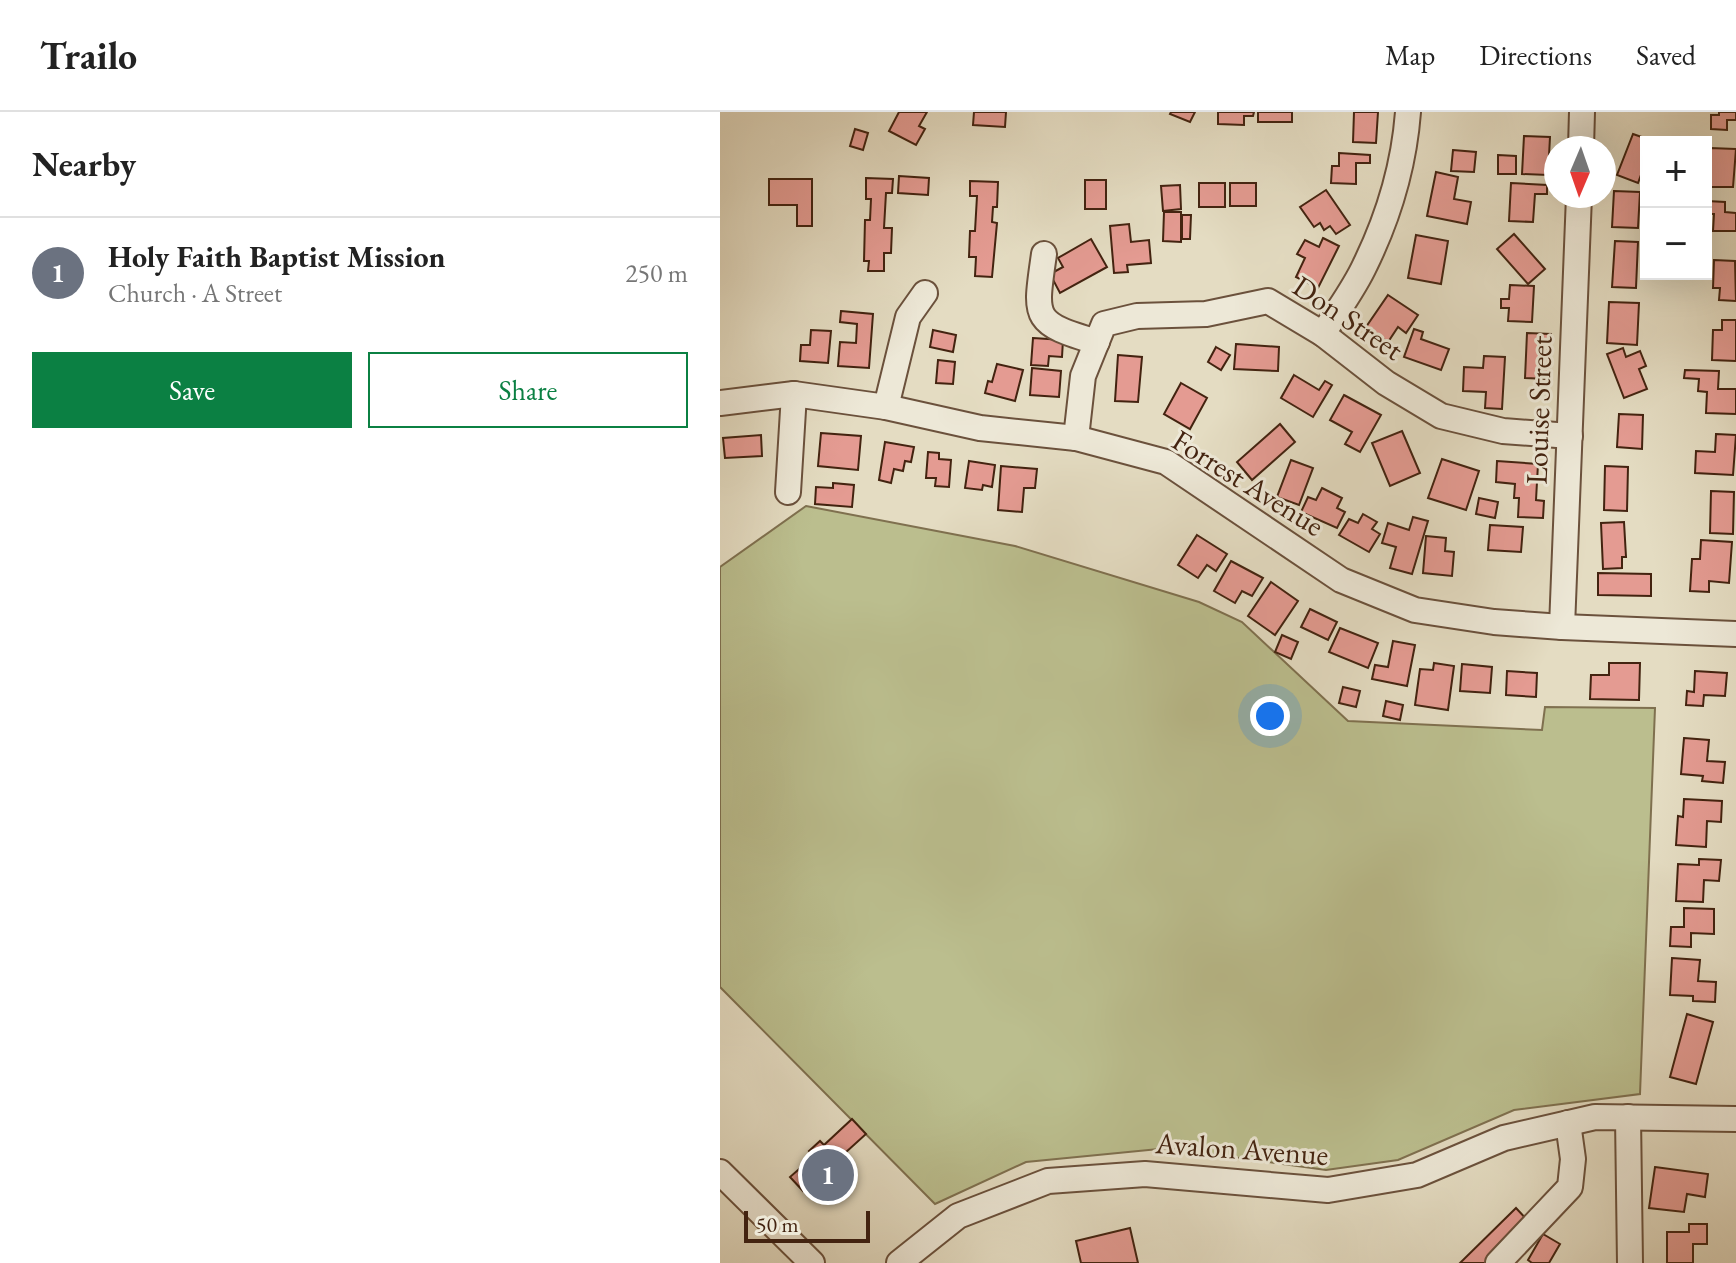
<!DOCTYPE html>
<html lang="en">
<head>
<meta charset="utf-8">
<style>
	:root { --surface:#fff; --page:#f6f6f6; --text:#222; --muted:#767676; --line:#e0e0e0; --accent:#0b8043 }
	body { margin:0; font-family:"EB Garamond",serif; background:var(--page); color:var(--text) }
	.controls { position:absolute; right:24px; top:24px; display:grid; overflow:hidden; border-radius:0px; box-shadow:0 8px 32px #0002 }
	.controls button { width:72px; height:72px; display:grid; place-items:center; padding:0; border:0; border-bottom:2px solid var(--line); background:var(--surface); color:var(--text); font:40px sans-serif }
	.compass { position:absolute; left:824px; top:24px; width:72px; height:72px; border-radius:50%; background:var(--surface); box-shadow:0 8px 32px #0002; rotate:182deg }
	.scale { position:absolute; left:24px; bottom:20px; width:126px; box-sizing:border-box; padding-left:8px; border:4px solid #432310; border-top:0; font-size:22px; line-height:28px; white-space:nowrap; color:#432310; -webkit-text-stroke:6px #ede8d7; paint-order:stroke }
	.you { position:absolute; left:550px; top:604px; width:28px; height:28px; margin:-20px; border:6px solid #fff; border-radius:50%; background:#1a73e8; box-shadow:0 0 0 12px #1a73e833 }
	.badge { display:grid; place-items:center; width:52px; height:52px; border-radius:50%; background:var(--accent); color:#fff; font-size:26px; font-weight:700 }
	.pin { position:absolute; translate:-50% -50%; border:4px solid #fff; box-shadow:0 2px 8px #0006 }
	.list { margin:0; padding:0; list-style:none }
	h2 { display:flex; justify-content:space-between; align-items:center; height:104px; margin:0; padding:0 32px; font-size:34px }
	h2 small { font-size:26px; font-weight:400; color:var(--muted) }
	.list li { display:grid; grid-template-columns:52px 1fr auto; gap:24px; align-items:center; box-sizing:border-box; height:112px; padding:0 32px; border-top:2px solid var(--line) }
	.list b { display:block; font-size:30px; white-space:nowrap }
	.list p { margin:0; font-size:26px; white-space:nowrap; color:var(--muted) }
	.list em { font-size:26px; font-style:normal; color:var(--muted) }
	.actions { display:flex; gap:16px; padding:24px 32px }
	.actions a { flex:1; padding:18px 0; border:2px solid var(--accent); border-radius:0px; text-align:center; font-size:28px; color:var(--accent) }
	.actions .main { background:var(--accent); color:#fff }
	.map { position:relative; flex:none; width:1016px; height:1151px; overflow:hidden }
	header { display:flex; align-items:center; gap:48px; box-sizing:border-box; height:112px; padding:0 40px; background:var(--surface); border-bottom:2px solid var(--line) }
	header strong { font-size:38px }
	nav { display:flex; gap:44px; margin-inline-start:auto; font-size:28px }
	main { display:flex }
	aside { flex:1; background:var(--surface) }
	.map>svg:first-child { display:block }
	.green { fill:#bbbe8e; stroke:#7f704f; stroke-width:2 }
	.building { fill:#e49b92; stroke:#432310; stroke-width:2 }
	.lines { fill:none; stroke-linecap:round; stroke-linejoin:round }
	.minor-casing { stroke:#6b513c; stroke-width:28 }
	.minor { stroke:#ede8d7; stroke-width:24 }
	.labels { text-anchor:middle; stroke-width:6; stroke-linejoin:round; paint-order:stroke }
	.street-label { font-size:30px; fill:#432310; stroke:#ede8d7 }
</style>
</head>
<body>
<header>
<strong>Trailo</strong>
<nav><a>Map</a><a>Directions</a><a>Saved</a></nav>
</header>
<main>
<aside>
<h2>Nearby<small></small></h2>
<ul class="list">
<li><span class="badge" style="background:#6b7280">1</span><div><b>Holy Faith Baptist Mission</b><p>Church · A Street</p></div><em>250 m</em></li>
</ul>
<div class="actions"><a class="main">Save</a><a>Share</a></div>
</aside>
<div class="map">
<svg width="1016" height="1151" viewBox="0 0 1016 1151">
	<rect width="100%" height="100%" fill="#e4dcc2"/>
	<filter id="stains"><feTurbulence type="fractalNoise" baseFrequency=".0025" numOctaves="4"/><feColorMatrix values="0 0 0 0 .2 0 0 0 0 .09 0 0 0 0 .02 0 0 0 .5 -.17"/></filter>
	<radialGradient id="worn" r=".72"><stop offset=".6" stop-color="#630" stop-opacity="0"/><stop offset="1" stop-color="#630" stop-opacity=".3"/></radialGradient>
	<polygon class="green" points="86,394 295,434 479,490 522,510 628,609 822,618 825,595 935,596 920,982 794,998 678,1048 606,1058 449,1036 306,1050 215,1092 0,875 0,455"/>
	<g class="building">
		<polygon points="179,0 207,0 199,14 205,17 196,33 169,19"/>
		<polygon points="254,0 286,0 285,15 253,13"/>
		<polygon points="451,0 475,0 470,10 450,2"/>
		<polygon points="498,0 534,0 533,4 524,4 524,13 498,12"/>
		<rect x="538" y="0" width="34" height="10"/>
		<polygon points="634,0 658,0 656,31 633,30"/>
		<polygon points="999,0 1016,0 1016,8 1007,8 1007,18 991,17 991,3 999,3"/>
		<polygon points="135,17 148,21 143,38 130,34"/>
		<polygon points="913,22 933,29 926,30 926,49 918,71 897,63"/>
		<polygon points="804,24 830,25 828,63 802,62"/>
		<polygon points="990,36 1016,37 1013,75 986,75 986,54 990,54"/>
		<polygon points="733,38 756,40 754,60 731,59"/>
		<polygon points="619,41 650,43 650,51 636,51 636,72 611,71 612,54 619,54"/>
		<polygon points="778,43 796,44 796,62 778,62"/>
		<polygon points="716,60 738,65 734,87 751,90 747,112 707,104"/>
		<polygon points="179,64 209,66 208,83 178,81"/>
		<polygon points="146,66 173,67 172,81 166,81 164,116 172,116 171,141 164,141 164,159 148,159 149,149 144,149 145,108 150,108 151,87 146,87"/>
		<polygon points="49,67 92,67 92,114 77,114 77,93 49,93"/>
		<rect x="365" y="68" width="21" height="29"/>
		<polygon points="250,69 278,70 277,95 273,95 272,110 277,111 272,165 255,164 256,145 249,145 250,119 255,119 257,84 250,84"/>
		<rect x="479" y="71" width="26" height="24"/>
		<rect x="510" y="71" width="26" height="23"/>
		<polygon points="791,71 827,73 827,82 815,82 813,110 789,109"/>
		<polygon points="460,73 461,97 443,99 441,74"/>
		<polygon points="606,78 630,113 616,122 610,114 604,118 600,111 594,115 580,95"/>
		<polygon points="894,79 920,80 918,116 892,115"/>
		<polygon points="987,89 1005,90 1005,100 1016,101 1016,119 993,119 994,102 986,102"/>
		<polygon points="444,100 461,100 461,130 443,129"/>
		<polygon points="462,103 471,103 470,127 462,127"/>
		<polygon points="409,112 411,130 429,128 431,151 407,153 408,160 394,161 390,114"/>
		<polygon points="794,122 825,157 808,172 777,137"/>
		<polygon points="696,123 728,129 721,172 688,166"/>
		<polygon points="603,126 619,134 598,176 576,165 585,146 577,142 585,128 599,135"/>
		<polygon points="371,127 387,155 340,181 330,162 343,155 338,146"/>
		<polygon points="895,129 918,130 916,176 892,175"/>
		<polygon points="994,148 1015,149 1016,189 999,188 1000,176 993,176"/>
		<polygon points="790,173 814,174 812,210 788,209 789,196 781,196 781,187 789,187"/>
		<polygon points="668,183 698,203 686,221 678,215 668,230 646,215"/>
		<polygon points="889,190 919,191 917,233 887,231"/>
		<polygon points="121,199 153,202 149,256 118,254 120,230 136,231 137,212 120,210"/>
		<polygon points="1002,208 1016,208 1016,249 992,248 993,218 1002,218"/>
		<polygon points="694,217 703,220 701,227 729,237 721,258 684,245"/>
		<polygon points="91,218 111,219 108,251 80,249 81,233 90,233"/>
		<polygon points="213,218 236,223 233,240 210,235"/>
		<polygon points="807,221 831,222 829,267 805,266"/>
		<polygon points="313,226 343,228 342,245 329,244 328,254 311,253"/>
		<polygon points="516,232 559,235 558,259 514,257"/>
		<polygon points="496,235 510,243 501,258 488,250"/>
		<polygon points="903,236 906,245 920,239 926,254 919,257 927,277 904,286 887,242"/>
		<polygon points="398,243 422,245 418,290 395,289"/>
		<polygon points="764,244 785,245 782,297 765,296 766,280 743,279 744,255 763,256"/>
		<polygon points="218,248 235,250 233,272 216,271"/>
		<polygon points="277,252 303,258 295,289 265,281 268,269 272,270"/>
		<polygon points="312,256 341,259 339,285 310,283"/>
		<polygon points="965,258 999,259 998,277 1016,277 1016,302 986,301 987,280 978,279 979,267 964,266"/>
		<polygon points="574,263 599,278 605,269 612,273 593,305 561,286"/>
		<polygon points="461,271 487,286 470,317 444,302"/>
		<polygon points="624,283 661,303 640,340 625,332 632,320 610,308"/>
		<polygon points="899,302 923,303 922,337 897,335"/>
		<polygon points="560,312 575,330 532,368 517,350"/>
		<polygon points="682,319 700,361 670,374 652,331"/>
		<polygon points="101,321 141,324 138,358 98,354"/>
		<polygon points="996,322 1016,323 1013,363 975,361 976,339 995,340"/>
		<polygon points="41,323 42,344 5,346 3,326"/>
		<polygon points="165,330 194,335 191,350 185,349 183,359 174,357 171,371 159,368"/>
		<polygon points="208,340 219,341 219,347 231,348 229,375 215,374 216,366 206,366"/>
		<polygon points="722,347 759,359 746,398 708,386"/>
		<polygon points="571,348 593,356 579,393 557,385"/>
		<polygon points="249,349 275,353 272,375 263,373 262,378 245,376"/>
		<polygon points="777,349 818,352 816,388 824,389 823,406 798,405 799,386 794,386 795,372 776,370"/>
		<polygon points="281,354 317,357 315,376 304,376 302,400 278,398"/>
		<polygon points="885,354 908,355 907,399 884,398"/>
		<polygon points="113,371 134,373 132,395 95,392 96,375 113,376"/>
		<polygon points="602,376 622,386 617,396 625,400 617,416 581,400 588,385 596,388"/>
		<polygon points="991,379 1014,380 1013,422 990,421"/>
		<polygon points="759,386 778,390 775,406 756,402"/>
		<polygon points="643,402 657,410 652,417 660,422 649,440 619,423 629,407 638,411"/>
		<polygon points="693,405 708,409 692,462 670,456 676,435 662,431 668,411 689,418"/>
		<polygon points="904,410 906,445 902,445 902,456 883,457 881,411"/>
		<polygon points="770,413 803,415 801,440 768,438"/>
		<polygon points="477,423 507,442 496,459 487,453 478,466 458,453"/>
		<polygon points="706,424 726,426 725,439 734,440 732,464 703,461"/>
		<polygon points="981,428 1012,430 1009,471 989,469 989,480 970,479 972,447 980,447"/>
		<polygon points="511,449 543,466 532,484 522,479 515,491 494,479"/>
		<polygon points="878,461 931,462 931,484 878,483"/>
		<polygon points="551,470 578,489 555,523 528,504"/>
		<polygon points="590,497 617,510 608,528 581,515"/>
		<polygon points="620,516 658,531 648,556 609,540"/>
		<polygon points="562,523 578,530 571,547 555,540"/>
		<polygon points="673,529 695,533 687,574 652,567 655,553 668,555"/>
		<polygon points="714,551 734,554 728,598 695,593 700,557 713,558"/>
		<polygon points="889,551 920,551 919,588 870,587 871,563 889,563"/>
		<polygon points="742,552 772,555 770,581 740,579"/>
		<polygon points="787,559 817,561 816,585 786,583"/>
		<polygon points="975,559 1007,561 1005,584 984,583 983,594 966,593 967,579 974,580"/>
		<polygon points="623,575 640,579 636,595 619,591"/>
		<polygon points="666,589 683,593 680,608 663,604"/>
		<polygon points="964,626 989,628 987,649 1005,650 1003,671 982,669 983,664 961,662"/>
		<polygon points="964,687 1002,689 1001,710 987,709 986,735 956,733 958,704 963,705"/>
		<polygon points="979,747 1001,748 999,769 984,768 983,790 956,789 958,752 979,753"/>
		<polygon points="964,796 994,797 994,822 971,821 971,835 950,834 951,815 964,815"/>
		<polygon points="952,846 980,848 978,869 996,870 995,890 973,889 973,884 950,883"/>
		<polygon points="967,902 993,910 976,972 950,965"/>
		<polygon points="132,1007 146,1022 83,1079 70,1065 94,1044 89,1039 100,1029 104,1033"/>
		<polygon points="935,1055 988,1062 985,1085 967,1082 964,1100 929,1096"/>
		<polygon points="796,1096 809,1110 767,1151 740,1151"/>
		<polygon points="969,1112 987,1112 987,1132 973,1132 973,1151 947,1151 947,1120 969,1120"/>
		<polygon points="410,1116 418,1151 361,1151 356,1129"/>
		<polygon points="823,1122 840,1132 829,1151 812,1151 808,1148"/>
	</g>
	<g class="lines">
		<defs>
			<g id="minor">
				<polyline points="861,36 862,0"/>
				<path d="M324,142C315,206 311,211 377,230"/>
				<path d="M603,222C617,199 634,177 645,153C668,106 684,53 688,0"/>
				<polyline points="0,291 74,282 166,295 260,316 356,326 446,350 621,468 695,498 774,510 842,515 1016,522"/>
				<polyline points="166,295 188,205 205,181"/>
				<polyline points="356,326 363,264 384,212 417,204 486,202 548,189 603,222 666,271 721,304 783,319 850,324"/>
				<polyline points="68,380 74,282"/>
				<polyline points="842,515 859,84"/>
				<polyline points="908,1005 910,1151"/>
				<polyline points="0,1060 92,1151"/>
				<polyline points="179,1151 238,1104 328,1069 425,1062 608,1078 697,1063 784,1026 875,1005 1016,1007"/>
				<polyline points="778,1151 850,1075 853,1047 848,1011"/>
			</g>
		</defs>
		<use href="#minor" class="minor-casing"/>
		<use href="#minor" class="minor"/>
	</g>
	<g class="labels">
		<g class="street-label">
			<text transform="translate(628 206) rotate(34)" y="10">Don Street</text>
			<text transform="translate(819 298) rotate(-88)" y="10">Louise Street</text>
			<text transform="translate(528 371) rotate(32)" y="10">Forrest Avenue</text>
			<text transform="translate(522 1037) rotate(4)" y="10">Avalon Avenue</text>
		</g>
	</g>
	<rect width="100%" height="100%" filter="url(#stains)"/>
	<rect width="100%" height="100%" fill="url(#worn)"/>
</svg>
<div class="controls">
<button>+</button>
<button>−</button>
</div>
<svg class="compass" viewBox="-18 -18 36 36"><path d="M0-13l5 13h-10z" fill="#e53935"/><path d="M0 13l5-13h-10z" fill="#767676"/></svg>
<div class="scale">50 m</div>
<div class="you"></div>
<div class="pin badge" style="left:108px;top:1063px;background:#6b7280">1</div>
</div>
</main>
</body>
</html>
